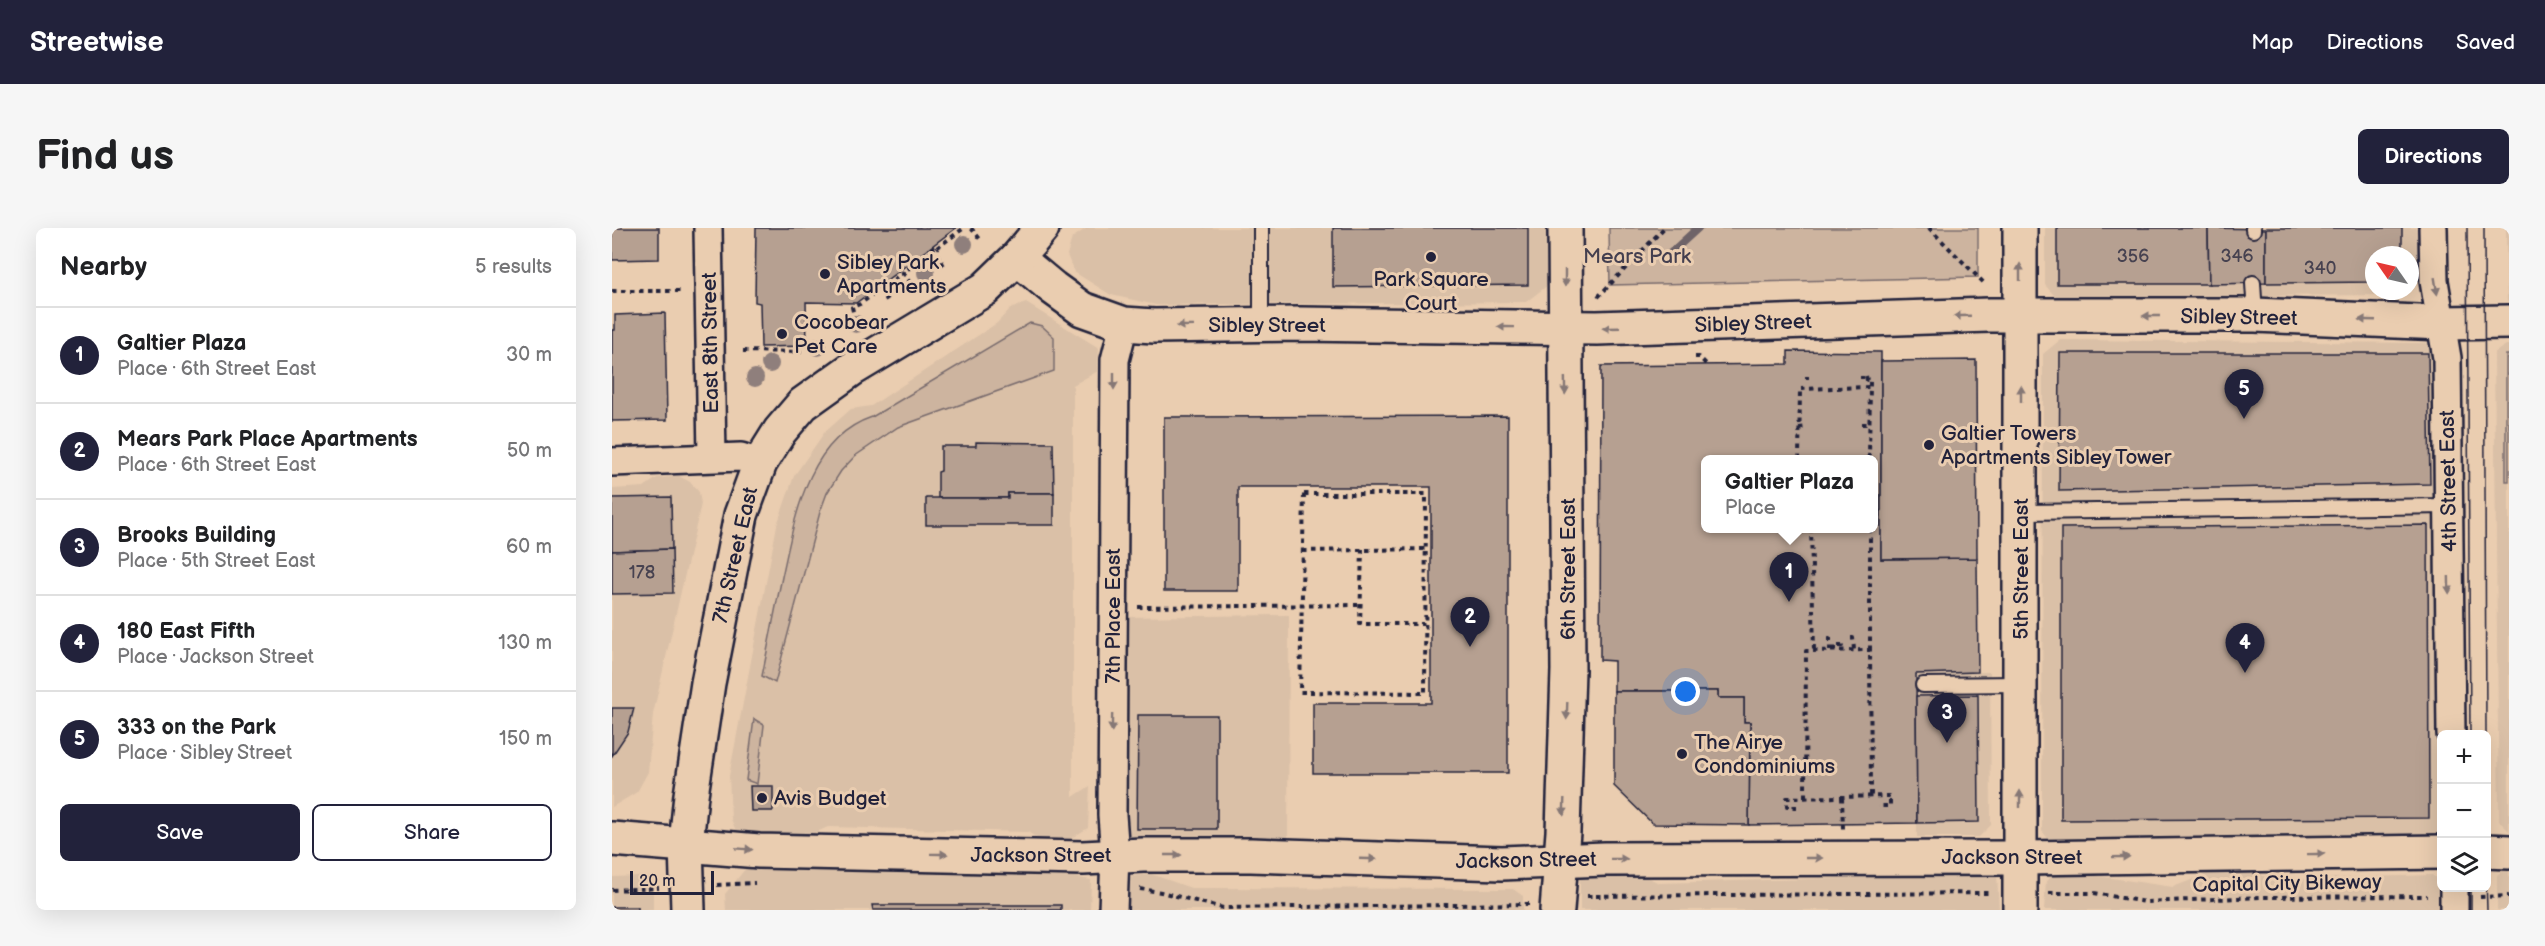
<!DOCTYPE html>
<html lang="en">
<head>
<meta charset="utf-8">
<style>
	:root { --surface:#fff; --page:#f6f6f6; --text:#202124; --muted:#757577; --line:#e0e0e0; --accent:#22223b }
	body { margin:0; font-family:"Balsamiq Sans",sans-serif; background:var(--page); color:var(--text) }
	.controls { position:absolute; right:18px; bottom:18px; display:grid; overflow:hidden; border-radius:9px; box-shadow:0 6px 24px #0002 }
	.controls button { width:54px; height:54px; display:grid; place-items:center; padding:0; border:0; border-bottom:2px solid var(--line); background:var(--surface); color:var(--text); font:30px sans-serif }
	.compass { position:absolute; left:1753px; top:18px; width:54px; height:54px; border-radius:50%; background:var(--surface); box-shadow:0 6px 24px #0002; rotate:304deg }
	.scale { position:absolute; left:18px; bottom:15px; width:84px; box-sizing:border-box; padding-left:6px; border:3px solid #22223b; border-top:0; font-size:16px; line-height:21px; white-space:nowrap; color:#22223b; -webkit-text-stroke:4px #eacdb0; paint-order:stroke }
	.you { position:absolute; left:1074px; top:464px; width:21px; height:21px; margin:-15px; border:4px solid #fff; border-radius:50%; background:#1a73e8; box-shadow:0 0 0 9px #1a73e833 }
	.badge { display:grid; place-items:center; width:39px; height:39px; border-radius:50%; background:var(--accent); color:#fff; font-size:20px; font-weight:700 }
	.pin { position:absolute; translate:-50% -50px; filter:drop-shadow(0 2px 3px #0008) }
	.pin::after { content:''; position:absolute; top:32px; width:21px; height:18px; background:inherit; clip-path:polygon(0 0,100% 0,50% 100%) }
	.popup { position:absolute; left:1089px; top:227px; width:177px; height:78px; box-sizing:border-box; display:grid; place-content:center; border-radius:9px; background:var(--surface); filter:drop-shadow(0 2px 4px #0005); font-size:20px; white-space:nowrap; color:var(--muted) }
	.popup b { font-size:22px; color:var(--text) }
	.popup::after { content:''; position:absolute; left:50%; top:100%; margin-left:-12px; border:12px solid transparent; border-top-color:var(--surface) }
	.list { margin:0; padding:0; list-style:none }
	h2 { display:flex; justify-content:space-between; align-items:center; height:78px; margin:0; padding:0 24px; font-size:26px }
	h2 small { font-size:20px; font-weight:400; color:var(--muted) }
	.list li { display:grid; grid-template-columns:39px 1fr auto; gap:18px; align-items:center; box-sizing:border-box; height:96px; padding:0 24px; border-top:2px solid var(--line) }
	.list b { display:block; font-size:22px; white-space:nowrap }
	.list p { margin:0; font-size:20px; white-space:nowrap; color:var(--muted) }
	.list em { font-size:20px; font-style:normal; color:var(--muted) }
	.actions { display:flex; gap:12px; padding:18px 24px }
	.actions a { flex:1; padding:14px 0; border:2px solid var(--accent); border-radius:9px; text-align:center; font-size:21px; color:var(--accent) }
	.actions .main { background:var(--accent); color:#fff }
	.icon { flex:none; width:33px; height:33px; fill:none; stroke:currentColor; stroke-width:2; stroke-linecap:round; stroke-linejoin:round }
	.map { position:relative; flex:none; width:1897px; height:682px; overflow:hidden; border-radius:9px }
	header { display:flex; align-items:center; gap:36px; box-sizing:border-box; height:84px; padding:0 30px; background:var(--accent); color:#fff }
	header strong { font-size:28px }
	nav { display:flex; gap:33px; margin-inline-start:auto; font-size:21px }
	.intro { display:flex; align-items:center; justify-content:space-between; box-sizing:border-box; height:144px; padding:0 36px }
	h1 { margin:0; font-size:42px }
	.button { padding:15px 27px; border-radius:9px; background:var(--accent); color:#fff; font-size:21px; font-weight:700 }
	main { display:flex; gap:36px; padding:0 36px }
	aside { flex:1; background:var(--surface); border-radius:9px; box-shadow:0 6px 24px #0002 }
	.map>svg:first-child { display:block }
	.built { fill:#dac0a7 }
	.green { fill:#cdb49f; stroke:#786b6d; stroke-width:1.5 }
	.lines { fill:none; stroke-linecap:round; stroke-linejoin:round }
	.stream { stroke:#6e6367; stroke-width:8 }
	.building { fill:#b6a091; stroke:#22223b; stroke-width:1.5; fill-rule:evenodd }
	.service-casing { stroke:#22223b; stroke-width:18 }
	.minor-casing { stroke:#22223b; stroke-width:32 }
	.tertiary-casing { stroke:#22223b; stroke-width:38 }
	.secondary-casing { stroke:#22223b; stroke-width:38 }
	.path { stroke:#22223b; stroke-width:4; stroke-dasharray:4.5 4.5; stroke-linecap:butt }
	.service { stroke:#eacdb0; stroke-width:14 }
	.minor { stroke:#eacdb0; stroke-width:27 }
	.tertiary { stroke:#eacdb0; stroke-width:33 }
	.secondary { stroke:#eacdb0; stroke-width:33 }
	.tram { stroke:#22223b; stroke-width:1.5 }
	.tree { fill:#8f7f7b }
	.oneway { fill:#867876 }
	.poi-dot { fill:#22223b; stroke:#eacdb0; stroke-width:2 }
	.labels { text-anchor:middle; stroke-width:6; stroke-linejoin:round; paint-order:stroke }
	.number-label { font-size:18px; fill:#474250 }
	.park-label { font-size:21px; fill:#443f4f; stroke:#eacdb0 }
	.poi-label { font-size:21px; fill:#22223b; stroke:#eacdb0; text-anchor:start }
	.street-label { font-size:21px; fill:#22223b; stroke:#eacdb0 }
</style>
</head>
<body>
<header>
<strong>Streetwise</strong>
<nav><a>Map</a><a>Directions</a><a>Saved</a></nav>
</header>
<div class="intro"><h1>Find us</h1><a class="button">Directions</a></div>
<main>
<aside>
<h2>Nearby<small>5 results</small></h2>
<ul class="list">
<li><span class="badge">1</span><div><b>Galtier Plaza</b><p>Place · 6th Street East</p></div><em>30 m</em></li>
<li><span class="badge">2</span><div><b>Mears Park Place Apartments</b><p>Place · 6th Street East</p></div><em>50 m</em></li>
<li><span class="badge">3</span><div><b>Brooks Building</b><p>Place · 5th Street East</p></div><em>60 m</em></li>
<li><span class="badge">4</span><div><b>180 East Fifth</b><p>Place · Jackson Street</p></div><em>130 m</em></li>
<li><span class="badge">5</span><div><b>333 on the Park</b><p>Place · Sibley Street</p></div><em>150 m</em></li>
</ul>
<div class="actions"><a class="main">Save</a><a>Share</a></div>
</aside>
<div class="map">
<svg width="1897" height="682" viewBox="0 0 1897 682">
	<rect width="100%" height="100%" fill="#eacdb0"/>
	<filter id="ink" filterUnits="userSpaceOnUse"><feTurbulence type="fractalNoise" baseFrequency=".0167" numOctaves="2"/><feDisplacementMap in="SourceGraphic" scale="12" xChannelSelector="R" yChannelSelector="G"/><feConvolveMatrix kernelMatrix="1 2 1 2 8 2 1 2 1" color-interpolation-filters="sRGB"/></filter>
	<g filter="url(#ink)">
		<g class="built">
			<polygon points="475,0 936,0 936,57 914,74 544,77 499,67 462,44 455,27 460,10"/>
			<polygon points="1433,0 1806,0 1806,54 1798,62 1798,27 1762,27 1762,63 1797,63 1794,67 1477,69 1466,76 1449,75 1433,57"/>
			<polygon points="1894,0 1897,0 1897,73 1895,72"/>
			<polygon points="414,75 487,120 486,143 461,157 461,569 478,558 476,600 456,612 428,612 416,604 216,599 198,607 134,608 124,603 119,591 117,548 165,297 182,248 212,205 239,181 259,178 385,95 398,81"/>
			<polygon points="1448,112 1817,115 1827,122 1828,602 1819,612 1438,613 1430,603 1431,126"/>
			<polygon points="1894,117 1897,117 1897,603 1887,593 1882,125"/>
			<polygon points="67,248 78,254 87,264 89,276 41,486 36,544 25,564 0,579 0,261 32,259 45,250"/>
			<polygon points="677,387 676,616 516,610 509,602 510,389"/>
			<polygon points="1378,444 1379,597 1367,609 1305,609 1304,446"/>
			<polygon points="134,640 462,649 479,652 478,682 114,682 113,666"/>
			<polygon points="1643,643 1658,652 1820,647 1827,652 1828,682 1432,682 1434,653 1442,647 1479,647 1561,659 1600,644"/>
			<polygon points="1890,643 1897,643 1897,682 1885,682 1885,647"/>
			<polygon points="1027,645 1047,655 1385,646 1387,682 968,682 968,647"/>
			<polygon points="539,646 579,660 901,661 911,668 911,682 512,682 514,654 521,648"/>
			<polygon points="28,648 41,664 41,682 0,682 0,649"/>
		</g>
		<g class="green">
			<polygon points="997,0 1366,0 1366,49 998,57"/>
			<path d="M418,95L430,98L442,109V143L286,199L243,228L229,243L215,265L208,284L163,455L150,448C157,415 163,382 170,349C183,290 195,211 260,189Z"/>
			<rect x="1894" y="127" width="3" height="126"/>
			<polygon points="142,491 152,497 145,556 134,552"/>
		</g>
		<g class="lines">
			<polyline class="stream" points="1050,33 1086,0"/>
		</g>
		<g class="building">
			<polygon points="0,0 47,0 47,31 0,32"/>
			<polygon points="144,0 344,0 244,75 194,74 195,118 149,119 148,75 143,74"/>
			<polygon points="721,0 916,0 916,57 721,59"/>
			<polygon points="1445,0 1596,0 1597,56 1445,56"/>
			<polygon points="1596,0 1654,1 1654,55 1597,56"/>
			<polygon points="1654,0 1790,0 1790,27 1762,27 1762,54 1654,55"/>
			<polygon points="53,85 55,192 0,193 0,102 3,102 3,87"/>
			<path d="M1176,123L1269,124V331L1365,330L1366,444L1304,446L1305,595L1137,597L1138,494H1132V470H1106V463H1002V433L988,432L989,138L1176,136ZM1093,232H1261V300H1093Z"/>
			<polygon points="1448,125 1816,125 1818,256 1447,263"/>
			<polygon points="1364,132 1365,330 1269,331 1269,133"/>
			<polygon points="896,188 896,545 701,545 701,475 819,475 819,259 626,259 626,363 552,363 552,189"/>
			<polygon points="364,214 441,215 442,265 396,265 396,270 326,270 326,244 329,243 329,218 364,218"/>
			<polygon points="396,265 442,265 442,297 314,297 314,270 396,270"/>
			<polygon points="59,269 60,321 0,323 0,270"/>
			<polygon points="1816,297 1817,590 1449,592 1449,300"/>
			<polygon points="60,321 61,365 0,366 0,323"/>
			<polygon points="1002,463 1106,463 1106,470 1132,470 1132,494 1138,494 1137,597 1041,596 1002,558"/>
			<polygon points="1366,467 1367,594 1305,595 1304,468"/>
			<polygon points="0,480 22,480 16,504 0,528"/>
			<polygon points="526,487 605,487 605,601 525,601"/>
			<polygon points="138,558 161,558 161,583 139,583"/>
			<polygon points="260,677 449,677 449,682 261,682"/>
			<rect x="0" y="679" width="26" height="3"/>
		</g>
		<g class="lines">
			<defs>
				<g id="service">
					<polyline points="1641,0 1641,2"/>
					<polyline points="1641,55 1643,87"/>
					<polyline points="649,97 649,0"/>
					<polyline points="1409,284 1836,278"/>
					<polyline points="1311,457 1408,456"/>
				</g>
				<g id="minor">
					<polyline points="96,0 100,229"/>
					<polyline points="1821,0 1822,53 1835,130 1839,506"/>
					<polyline points="0,234 129,229 148,235"/>
					<polyline points="1842,660 1842,682"/>
					<polyline points="501,682 503,627 500,587 503,132 512,96"/>
				</g>
				<g id="tertiary">
					<polyline points="945,682 951,604 956,442 953,0"/>
					<polyline points="1408,682 1408,0"/>
				</g>
				<g id="secondary">
					<polyline points="405,30 441,60 470,81 512,96 542,98 688,96 985,100 1377,87 1643,87 1830,95 1897,94"/>
					<polyline points="0,611 147,623 471,630 531,627 639,627 890,635 993,631 1408,630 1830,624"/>
					<polyline points="1874,623 1897,624"/>
					<polyline points="76,682 74,616 79,567 96,455 129,287 148,235 168,203 191,176 240,141 373,61 405,30 430,0"/>
				</g>
			</defs>
			<use href="#service" class="service-casing"/>
			<use href="#minor" class="minor-casing"/>
			<use href="#tertiary" class="tertiary-casing"/>
			<use href="#secondary" class="secondary-casing"/>
			<g class="path">
				<polyline points="359,0 368,11"/>
				<polyline points="1317,0 1374,57"/>
				<polyline points="320,18 334,41"/>
				<polyline points="291,44 301,60"/>
				<polyline points="268,61 276,74"/>
				<polyline points="0,63 70,63"/>
				<polyline points="986,69 1052,0"/>
				<polyline points="243,92 240,79 248,76 352,0"/>
				<polyline points="131,123 190,124"/>
				<polyline points="1083,129 1087,129 1095,137"/>
				<polyline points="1250,148 1250,151"/>
				<polyline points="1254,148 1255,152 1258,152 1257,232"/>
				<polyline points="1195,151 1195,148"/>
				<polyline points="1250,196 1257,196"/>
				<polyline points="1187,200 1195,199"/>
				<polyline points="1187,232 1188,161 1258,159"/>
				<polygon points="692,266 814,266 813,465 688,464"/>
				<polyline points="1199,300 1202,423"/>
				<polyline points="750,321 748,396 814,396"/>
				<polyline points="691,323 814,321"/>
				<polyline points="526,379 748,377"/>
				<polyline points="1239,410 1241,410 1242,422"/>
				<polyline points="1258,422 1258,300"/>
				<polyline points="1218,423 1218,410 1220,410"/>
				<polyline points="1222,423 1222,418 1230,418 1230,413"/>
				<polyline points="1193,569 1194,423 1258,422 1259,568"/>
				<polyline points="1230,569 1231,601"/>
				<polyline points="1185,579 1175,579 1175,570 1278,568 1278,578 1266,578"/>
				<polyline points="105,657 143,655"/>
				<polyline points="528,661 549,664 611,680 917,676"/>
				<polyline points="0,662 47,660"/>
				<polyline points="1437,665 1482,665 1533,674 1650,669 1815,668"/>
				<polyline points="975,668 1378,665"/>
				<polyline points="1868,669 1897,668"/>
			</g>
			<use href="#service" class="service"/>
			<use href="#minor" class="minor"/>
			<use href="#tertiary" class="tertiary"/>
			<use href="#secondary" class="secondary"/>
			<g class="tram">
				<polyline points="1855,0 1858,506"/>
				<polyline points="1872,0 1874,506"/>
				<polyline points="1874,648 1875,682"/>
				<polyline points="1859,660 1859,682"/>
			</g>
		</g>
		<g class="tree">
			<circle cx="352" cy="16" r="9"/>
			<circle cx="314" cy="45" r="9"/>
			<circle cx="244" cy="96" r="9"/>
			<circle cx="206" cy="119" r="9"/>
			<circle cx="158" cy="136" r="9"/>
			<circle cx="143" cy="150" r="9"/>
		</g>
		<defs><path id="oneway-solid" d="M-6-.8H1V-3.2L6.5 0L1 3.2V.8H-6Z" transform="scale(1.5)"/></defs>
		<g class="oneway">
			<use href="#oneway-solid" transform="translate(1408 44) rotate(-90)"/>
			<use href="#oneway-solid" transform="translate(953 50) rotate(90)"/>
			<use href="#oneway-solid" transform="translate(1824 58) rotate(81)"/>
			<use href="#oneway-solid" transform="translate(1350 88) rotate(178)"/>
			<use href="#oneway-solid" transform="translate(1539 88) rotate(180)"/>
			<use href="#oneway-solid" transform="translate(1755 92) rotate(-178)"/>
			<use href="#oneway-solid" transform="translate(573 98) rotate(179)"/>
			<use href="#oneway-solid" transform="translate(894 99) rotate(-179)"/>
			<use href="#oneway-solid" transform="translate(999 100) rotate(178)"/>
			<use href="#oneway-solid" transform="translate(502 153) rotate(90)"/>
			<use href="#oneway-solid" transform="translate(953 158) rotate(89)"/>
			<use href="#oneway-solid" transform="translate(1409 166) rotate(-90)"/>
			<use href="#oneway-solid" transform="translate(1837 357) rotate(89)"/>
			<use href="#oneway-solid" transform="translate(955 483) rotate(92)"/>
			<use href="#oneway-solid" transform="translate(500 495) rotate(91)"/>
			<use href="#oneway-solid" transform="translate(1408 571) rotate(-90)"/>
			<use href="#oneway-solid" transform="translate(952 579) rotate(92)"/>
			<use href="#oneway-solid" transform="translate(132 621) rotate(5)"/>
			<use href="#oneway-solid" transform="translate(327 626) rotate(1)"/>
			<use href="#oneway-solid" transform="translate(1704 626) rotate(-1)"/>
			<use href="#oneway-solid" transform="translate(561 627)"/>
			<use href="#oneway-solid" transform="translate(1509 629) rotate(-1)"/>
			<use href="#oneway-solid" transform="translate(1202 630)"/>
			<use href="#oneway-solid" transform="translate(756 631) rotate(2)"/>
			<use href="#oneway-solid" transform="translate(1007 631)"/>
		</g>
	</g>
	<g class="poi-dot">
		<circle cx="819" cy="29" r="6"/>
		<circle cx="213" cy="46" r="6"/>
		<circle cx="170" cy="106" r="6"/>
		<circle cx="1317" cy="217" r="6"/>
		<circle cx="1070" cy="526" r="6"/>
		<circle cx="150" cy="570" r="6"/>
	</g>
	<g class="labels">
		<g class="number-label">
			<text x="1521" y="34">356</text>
			<text x="1625" y="34">346</text>
			<text x="1708" y="46">340</text>
			<text x="30" y="350">178</text>
		</g>
		<g class="park-label">
			<text x="1025" y="35">Mears Park</text>
		</g>
		<g class="poi-label">
			<text x="225" y="41">Sibley Park<tspan x="225" dy="24">Apartments</tspan></text>
			<text x="819" y="58" text-anchor="middle">Park Square<tspan x="819" dy="24">Court</tspan></text>
			<text x="182" y="101">Cocobear<tspan x="182" dy="24">Pet Care</tspan></text>
			<text x="1329" y="212">Galtier Towers<tspan x="1329" dy="24">Apartments Sibley Tower</tspan></text>
			<text x="1082" y="521">The Airye<tspan x="1082" dy="24">Condominiums</tspan></text>
			<text x="162" y="577">Avis Budget</text>
		</g>
		<g class="street-label">
			<text transform="translate(1627 89) rotate(1)" y="7">Sibley Street</text>
			<text transform="translate(1141 95) rotate(-2)" y="7">Sibley Street</text>
			<text x="655" y="104">Sibley Street</text>
			<text transform="translate(98 115) rotate(-91)" y="7">East 8th Street</text>
			<text transform="translate(1836 253) rotate(-91)" y="7">4th Street East</text>
			<text transform="translate(123 327) rotate(-77)" y="7">7th Street East</text>
			<text transform="translate(956 341) rotate(-90)" y="7">6th Street East</text>
			<text transform="translate(1409 341) rotate(-90)" y="7">5th Street East</text>
			<text transform="translate(501 388) rotate(-90)" y="7">7th Place East</text>
			<text x="429" y="634">Jackson Street</text>
			<text x="1400" y="636">Jackson Street</text>
			<text transform="translate(914 632) rotate(-1)" y="7">Jackson Street</text>
			<text transform="translate(1675 655) rotate(-1)" y="7">Capital City Bikeway</text>
		</g>
	</g>
</svg>
<div class="controls">
<button>+</button>
<button>−</button>
<button><svg class="icon" aria-label="layers" viewBox="0 0 24 24"><path d="M12 4l9 5-9 5-9-5zM3 14l9 5 9-5"/></svg></button>
</div>
<svg class="compass" viewBox="-18 -18 36 36"><path d="M0-13l5 13h-10z" fill="#e53935"/><path d="M0 13l5-13h-10z" fill="#757577"/></svg>
<div class="scale">20 m</div>
<div class="you"></div>
<div class="pin badge" style="left:1177px;top:374px">1</div>
<div class="popup"><b>Galtier Plaza</b>Place</div>
<div class="pin badge" style="left:858px;top:419px">2</div>
<div class="pin badge" style="left:1335px;top:515px">3</div>
<div class="pin badge" style="left:1633px;top:445px">4</div>
<div class="pin badge" style="left:1632px;top:191px">5</div>
</div>
</main>
</body>
</html>
